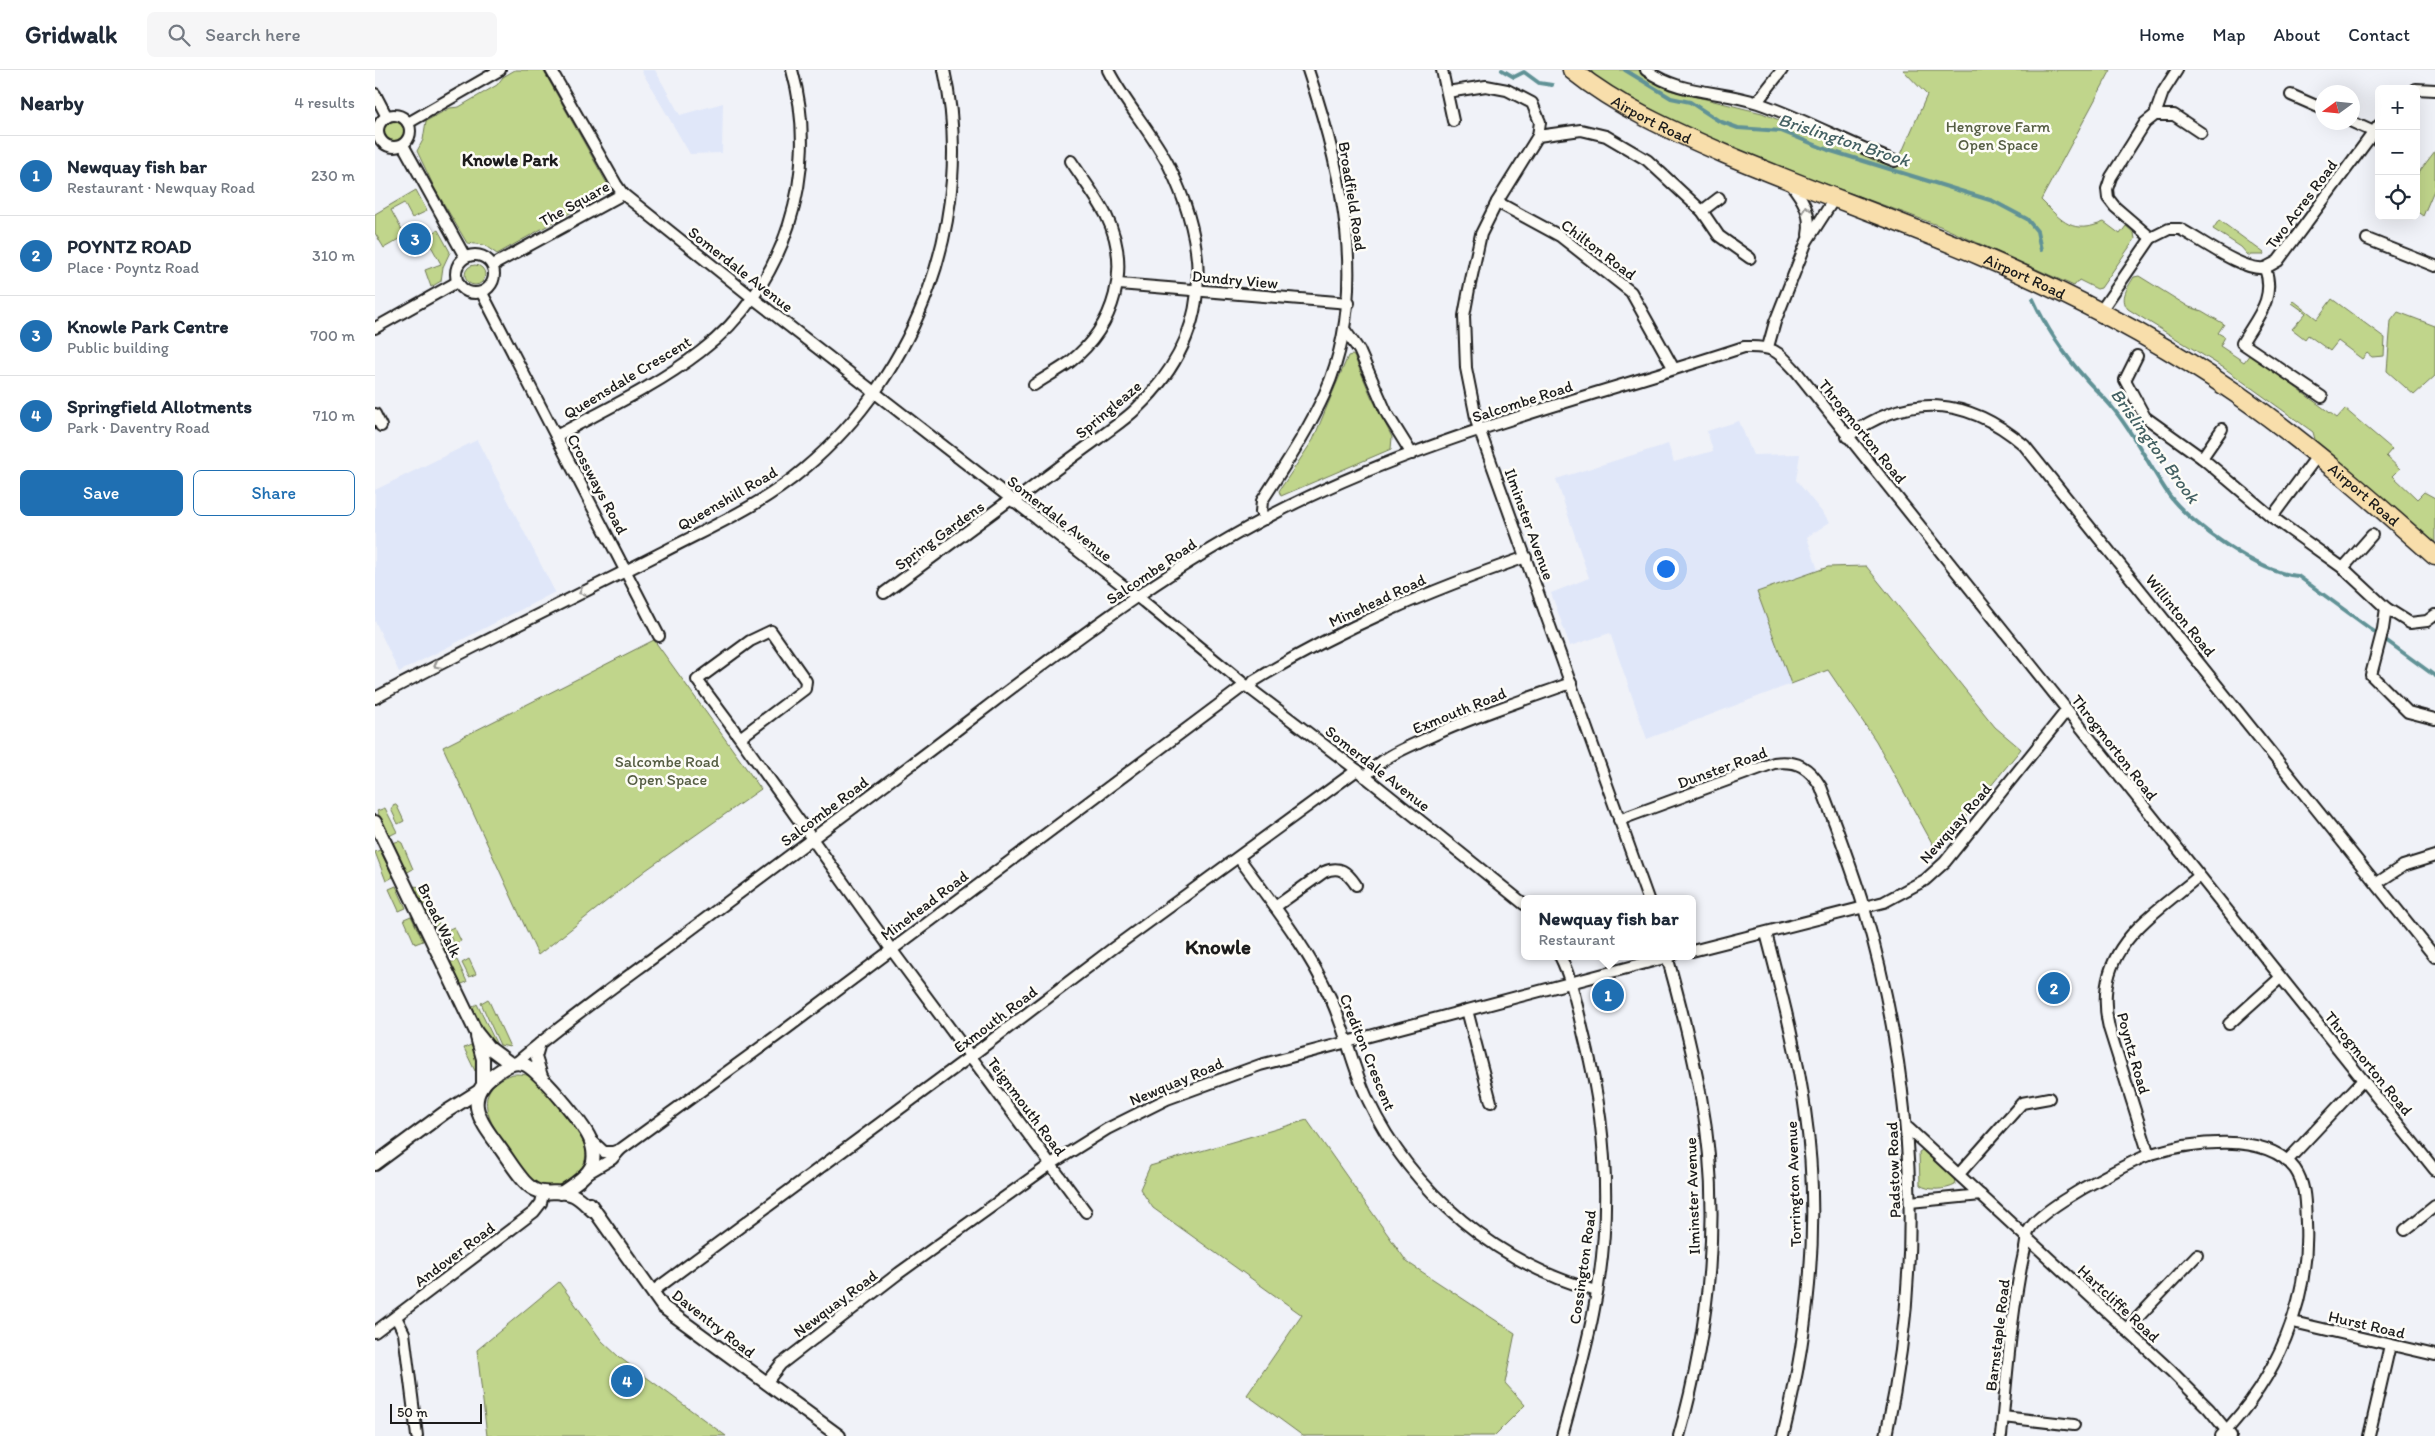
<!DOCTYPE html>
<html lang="en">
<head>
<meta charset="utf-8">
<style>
	:root { --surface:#fff; --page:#f6f6f7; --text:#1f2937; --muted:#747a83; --line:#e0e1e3; --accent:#1f6fb2 }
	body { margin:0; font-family:Itim,sans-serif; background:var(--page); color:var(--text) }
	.controls { position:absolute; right:15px; top:15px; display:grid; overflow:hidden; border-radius:8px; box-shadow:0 5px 20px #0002 }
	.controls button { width:45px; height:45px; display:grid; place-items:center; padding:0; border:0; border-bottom:1px solid var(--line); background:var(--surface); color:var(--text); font:25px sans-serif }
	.compass { position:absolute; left:1940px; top:15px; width:45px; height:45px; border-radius:50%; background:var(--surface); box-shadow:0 5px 20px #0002; rotate:255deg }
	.scale { position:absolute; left:15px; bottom:12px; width:92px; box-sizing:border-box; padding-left:5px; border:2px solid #1c1c1c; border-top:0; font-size:14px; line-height:18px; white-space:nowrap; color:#1c1c1c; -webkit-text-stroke:4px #fdfcf7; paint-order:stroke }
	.you { position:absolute; left:1290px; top:498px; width:18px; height:18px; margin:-12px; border:4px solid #fff; border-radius:50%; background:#1a73e8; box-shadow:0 0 0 8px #1a73e833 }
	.badge { display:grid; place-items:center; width:32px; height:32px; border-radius:50%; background:var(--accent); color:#fff; font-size:16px; font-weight:700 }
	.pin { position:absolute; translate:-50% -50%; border:2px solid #fff; box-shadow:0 1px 5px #0006 }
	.popup { position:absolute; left:1146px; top:825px; width:175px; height:65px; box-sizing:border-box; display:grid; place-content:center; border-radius:8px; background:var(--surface); filter:drop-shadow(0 1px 4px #0005); font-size:16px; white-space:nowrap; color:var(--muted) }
	.popup b { font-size:19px; color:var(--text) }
	.popup::after { content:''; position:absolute; left:50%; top:100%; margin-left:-10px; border:10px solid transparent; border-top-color:var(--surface) }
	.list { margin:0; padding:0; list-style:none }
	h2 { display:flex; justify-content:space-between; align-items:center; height:65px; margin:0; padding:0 20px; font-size:21px }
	h2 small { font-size:16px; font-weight:400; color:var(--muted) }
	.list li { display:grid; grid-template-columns:32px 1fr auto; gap:15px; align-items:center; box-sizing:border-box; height:80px; padding:0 20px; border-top:1px solid var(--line) }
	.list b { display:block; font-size:19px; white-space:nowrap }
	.list p { margin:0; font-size:16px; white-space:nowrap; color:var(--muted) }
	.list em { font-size:16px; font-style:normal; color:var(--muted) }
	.actions { display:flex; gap:10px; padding:15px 20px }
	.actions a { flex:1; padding:11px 0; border:1px solid var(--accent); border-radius:8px; text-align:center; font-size:18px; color:var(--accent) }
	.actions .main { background:var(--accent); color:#fff }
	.icon { flex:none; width:28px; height:28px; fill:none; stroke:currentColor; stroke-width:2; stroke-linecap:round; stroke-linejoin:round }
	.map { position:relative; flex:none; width:2060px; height:1366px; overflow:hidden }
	header { display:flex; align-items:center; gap:30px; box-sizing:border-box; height:70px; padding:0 25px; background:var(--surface); border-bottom:1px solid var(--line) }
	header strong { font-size:24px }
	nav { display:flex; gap:28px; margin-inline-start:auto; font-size:18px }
	.search { width:350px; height:45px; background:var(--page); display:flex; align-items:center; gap:12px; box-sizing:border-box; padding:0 18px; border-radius:8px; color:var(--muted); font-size:19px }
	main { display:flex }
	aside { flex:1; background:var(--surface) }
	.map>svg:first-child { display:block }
	.built { fill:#e0e7f9 }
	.green { fill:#c0d58b; stroke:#6e7854 }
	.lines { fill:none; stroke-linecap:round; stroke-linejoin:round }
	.stream { stroke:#619296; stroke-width:4 }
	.minor-casing { stroke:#1c1c1c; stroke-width:14 }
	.tertiary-casing { stroke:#1c1c1c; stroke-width:16 }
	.trunk-casing { stroke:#1c1c1c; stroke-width:21 }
	.minor { stroke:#fdfcf7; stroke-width:10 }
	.tertiary { stroke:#fdfcf7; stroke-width:12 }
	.trunk { stroke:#f8deab; stroke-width:18 }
	.oneway { stroke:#989794 }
	.labels { text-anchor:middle; stroke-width:5; stroke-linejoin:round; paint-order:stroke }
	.street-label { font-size:16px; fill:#1c1c1c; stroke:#fdfcf7 }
	.park-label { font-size:16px; fill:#555d43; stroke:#fdfcf7 }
	.water-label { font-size:18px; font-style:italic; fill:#446163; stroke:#fdfcf7 }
	.neighbourhood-label { font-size:18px; font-weight:bold; fill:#1c1c1c; stroke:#fdfcf7 }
	.district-label { font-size:21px; font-weight:bold; fill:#1c1c1c; stroke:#fdfcf7 }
</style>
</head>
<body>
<header>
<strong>Gridwalk</strong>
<div class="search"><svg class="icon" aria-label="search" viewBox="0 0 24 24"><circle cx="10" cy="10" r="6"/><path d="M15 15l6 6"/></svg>Search here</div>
<nav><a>Home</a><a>Map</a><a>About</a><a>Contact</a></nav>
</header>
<main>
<aside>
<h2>Nearby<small>4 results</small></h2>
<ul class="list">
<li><span class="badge">1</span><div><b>Newquay fish bar</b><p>Restaurant · Newquay Road</p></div><em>230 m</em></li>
<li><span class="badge">2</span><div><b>POYNTZ ROAD</b><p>Place · Poyntz Road</p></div><em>310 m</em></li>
<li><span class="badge">3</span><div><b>Knowle Park Centre</b><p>Public building</p></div><em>700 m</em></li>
<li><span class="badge">4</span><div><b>Springfield Allotments</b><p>Park · Daventry Road</p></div><em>710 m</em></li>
</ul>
<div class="actions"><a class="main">Save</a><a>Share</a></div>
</aside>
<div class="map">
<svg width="2060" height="1366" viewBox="0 0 2060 1366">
	<rect width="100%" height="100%" fill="#f0f2f8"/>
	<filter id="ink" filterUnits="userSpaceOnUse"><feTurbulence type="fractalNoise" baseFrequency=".02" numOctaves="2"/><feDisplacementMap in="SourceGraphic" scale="10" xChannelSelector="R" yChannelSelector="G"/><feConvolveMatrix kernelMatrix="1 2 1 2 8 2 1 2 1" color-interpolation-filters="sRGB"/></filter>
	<g filter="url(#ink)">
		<g class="built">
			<polygon points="266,0 280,0 305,45 348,33 347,83 315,84"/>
			<polygon points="1364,351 1378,385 1425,384 1421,410 1455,452 1432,467 1443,500 1382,522 1416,614 1272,669 1235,563 1195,576 1176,523 1214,508 1181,409 1293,374 1299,392 1338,381 1332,361"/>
			<polygon points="102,370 180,522 24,602 0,551 0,420"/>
		</g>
		<g class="green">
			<polygon points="140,0 168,0 234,117 234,121 122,184 109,175 92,173 60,119 42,81 48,70 51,51 75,38 84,37 122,15 128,7"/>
			<path d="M1216,0H1263L1294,20L1387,43L1520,98L1552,25L1528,0H1736L1666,130C1688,152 1697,165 1729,152L1745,164L1751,156L1759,163L1760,169L1726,218L1722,219L1704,210L1699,216L1565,156L1345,75L1237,19L1220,7Z"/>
			<circle cx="18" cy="61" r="11"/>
			<polygon points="2060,81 2060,118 2048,146 2041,141 2041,106"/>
			<polygon points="41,120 52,141 37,148 29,133 16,140 30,166 9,178 0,163 0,144"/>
			<polygon points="1844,150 1889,183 1888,185 1873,185 1866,177 1838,159"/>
			<polygon points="63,160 75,182 68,197 66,211 56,217 50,200 66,194 51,167"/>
			<circle cx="100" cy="205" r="10"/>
			<path d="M1764,206L1814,237L1827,241L1849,254L1843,263L1850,267L1845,276L1869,292L1875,284L1962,348L1970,339L2017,379L2011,386L2025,399L2018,406L2042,429L2049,422L2060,428V473L1941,373L1938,362L1849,298L1753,239C1744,228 1753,217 1759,207Z"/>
			<polygon points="1957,229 2010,268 2009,286 1997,287 1992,283 1987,289 1963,271 1955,281 1933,265 1930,269 1917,259 1931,243 1917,233 1919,231 1942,249"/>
			<polygon points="2023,242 2060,256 2060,306 2039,325 2012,301 2016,251"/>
			<polygon points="977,285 979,286 996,326 1017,367 1016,379 906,426 904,421 938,370 973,286"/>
			<polygon points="1491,496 1620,657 1646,679 1562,782 1501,671 1453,600 1416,614 1382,522 1453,497"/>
			<polygon points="279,570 386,719 271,800 163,885 68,677"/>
			<polygon points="19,734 22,736 29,751 23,754 16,739"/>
			<polygon points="10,738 22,762 14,766 2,741"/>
			<polygon points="24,771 27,773 38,799 31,803 17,773"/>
			<polygon points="5,780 18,807 11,811 0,782"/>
			<polygon points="21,816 31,838 24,841 14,819"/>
			<polygon points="37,816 48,817 54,832 47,836"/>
			<polygon points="56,837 64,854 57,858 49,841"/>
			<polygon points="36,846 48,871 40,874 29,849"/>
			<polygon points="79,857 86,871 79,874 72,860"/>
			<polygon points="67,859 78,880 70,884 59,863"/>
			<polygon points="94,889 101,904 94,907 87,893"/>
			<polygon points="82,890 92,912 84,915 74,893"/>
			<polygon points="113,929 135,977 125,975 106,933"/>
			<polygon points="102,934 123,977 116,978 95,939"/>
			<polygon points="96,975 103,990 103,999 100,1001 89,978"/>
			<path d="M138,1004C145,1004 151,1004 157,1007C166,1013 207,1065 210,1076C213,1088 208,1100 199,1106C190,1113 182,1118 171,1116C154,1112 146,1096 136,1083C117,1057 91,1020 138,1004Z"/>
			<polygon points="932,1050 1032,1192 1140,1263 1130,1313 1150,1335 1119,1366 928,1366 872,1325 927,1245 778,1138 765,1119 775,1096"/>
			<path d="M1549,1079L1579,1107L1580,1115C1571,1120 1553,1121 1545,1115L1544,1082Z"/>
			<polygon points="184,1212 227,1271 244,1287 351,1366 112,1366 102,1280"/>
		</g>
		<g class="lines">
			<g class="stream">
				<polyline points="1127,0 1139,7 1149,2 1164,13 1177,15"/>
				<polyline points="1250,0 1296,28 1315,32 1344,51 1363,58 1406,61 1453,80 1618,131 1652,149 1662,161 1666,180"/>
				<path d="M1658,229C1670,256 1690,286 1710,308C1718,318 1728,326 1736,336C1759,363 1774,396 1794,425C1816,455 1886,504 1923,506L2060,606"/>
			</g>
			<defs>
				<g id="minor">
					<polyline points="1067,0 1078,51"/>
					<path d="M1271,0C1305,25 1345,20 1383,33C1430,49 1474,74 1520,91"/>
					<polyline points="2041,19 2060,20"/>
					<polyline points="1072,22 1111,16 1132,20 1157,33 1165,52 1163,66 1122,132 1106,164 1094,219 1089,246 1091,298 1102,353 1273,829"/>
					<polyline points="0,24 12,47"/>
					<polyline points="1916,25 1948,39"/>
					<polyline points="1382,32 1407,0"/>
					<circle cx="19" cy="61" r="16"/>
					<polyline points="1780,45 1799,45 1826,63"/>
					<polyline points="1977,52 1999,62"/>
					<polyline points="33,53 125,0"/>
					<polyline points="1163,66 1206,60 1231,66 1272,90 1327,141 1344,166 1375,188"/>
					<polyline points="28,75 90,187"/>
					<path d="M1415,113C1428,129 1437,144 1433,165"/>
					<polyline points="248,124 378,228 769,532 874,618 982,700 1149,834"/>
					<polyline points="1122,132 1185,166 1256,222 1299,299"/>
					<polyline points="1327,141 1344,128"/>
					<polyline points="1776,168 1740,137 1733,128 1732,119 1736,107 1770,53 1780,45 1788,22 1802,0"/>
					<polyline points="1992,169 2060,196"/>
					<circle cx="100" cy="204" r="19"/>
					<polyline points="118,195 248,124 241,114 176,0"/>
					<path d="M1890,198C1901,229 1882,247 1867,273L1947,327"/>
					<polyline points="744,214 974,233"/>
					<polyline points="107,223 284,566"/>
					<path d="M1725,242L1776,168L1794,159H1805C1825,169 1867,201 1889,198C1893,197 1899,193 1903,191L2004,55"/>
					<polyline points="0,258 82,212"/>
					<polyline points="969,259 984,280 1012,344 1037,384"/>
					<polyline points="1393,277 1400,252 1432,171 1459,129"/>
					<polyline points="1762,286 1750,310 1770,347 1827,388 1897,447"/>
					<path d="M659,315C671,307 684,300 695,292C740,256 757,198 731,145C721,126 707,108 696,91"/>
					<polyline points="0,344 6,356"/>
					<path d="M181,366C229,340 281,316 325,282C410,218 446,102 417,0"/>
					<path d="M1472,367C1533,322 1593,327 1649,375L2060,887"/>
					<polyline points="1943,385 1897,447 1968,498 2011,538 2035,553 2052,551 2060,545"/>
					<polyline points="1827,388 1847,359"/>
					<path d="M639,432C666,410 695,389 724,368C737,358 751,349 762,338C836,267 837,184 794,96C777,62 750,34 733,0"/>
					<path d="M890,449L886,442L887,431C910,395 933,361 950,323C995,221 967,101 933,0"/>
					<polyline points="1968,498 1997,465"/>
					<polyline points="509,523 636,429"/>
					<polyline points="2011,538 2008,559 1996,605 2033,642 2060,649"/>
					<path d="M874,618L879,611C965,558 1056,520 1151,487"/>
					<path d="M0,628C94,578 190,532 284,484C333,458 386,436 429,399C542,304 602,146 569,0"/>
					<polyline points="365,668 322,610 375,571 396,561 431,611 430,619 365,668 516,879 711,1142"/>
					<path d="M990,707C1006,688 1026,680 1048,670C1096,647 1146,631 1196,613"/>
					<path d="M1244,750L1399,693C1422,690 1434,697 1446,717C1461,757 1477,797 1489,838C1540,1013 1550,1188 1511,1366"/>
					<path d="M864,788C896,832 932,877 955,927C971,960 977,997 993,1030C1037,1123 1124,1195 1222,1221"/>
					<polyline points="2002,813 2028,796 2060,786"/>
					<path d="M900,837L949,802C965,795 972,802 981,815"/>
					<path d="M1391,863C1406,921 1422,980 1430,1040C1446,1148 1434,1261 1408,1366"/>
					<polyline points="1317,881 1509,832 1550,810 1570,792 1692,640"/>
					<path d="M1185,886C1198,912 1203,942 1210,970C1233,1060 1237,1153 1218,1244C1210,1285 1198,1326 1187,1366"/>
					<path d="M1292,886C1305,932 1317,980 1326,1027C1347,1139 1335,1257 1304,1366"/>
					<polyline points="1092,940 1116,1032"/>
					<polyline points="1854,954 1905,908"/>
					<polyline points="165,973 161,987 167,1006"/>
					<path d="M141,993C189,952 240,916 290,879C371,818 452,757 533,697C661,601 787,495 933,427C1072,361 1223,325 1369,277C1398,276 1402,280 1421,301L2060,1100"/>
					<polyline points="1533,1058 1796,1301 1834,1339 1856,1366"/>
					<polyline points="216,1070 229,1082 238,1082 246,1079 411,959 870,615"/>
					<path d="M1774,1085L1734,958C1716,880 1773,849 1824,806"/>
					<polyline points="1912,1091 1988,1010"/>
					<polyline points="213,1103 237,1089 245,1080"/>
					<polyline points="1584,1104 1647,1033 1674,1028"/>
					<polyline points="1535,1132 1606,1125"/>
					<polyline points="2030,1160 2060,1136"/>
					<polyline points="277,1222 596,986 737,879 982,700"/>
					<polyline points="21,1247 29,1263 42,1366"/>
					<polyline points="1918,1252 2060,1285"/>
					<polyline points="1751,1260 1822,1185"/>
					<polyline points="0,1262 159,1142 166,1133 168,1124"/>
					<polyline points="391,1313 406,1294 524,1203 676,1094 732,1059 792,1029 885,995 1297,886"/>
					<polyline points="1628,1347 1699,1355"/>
					<path d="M1626,1366C1632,1306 1636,1241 1649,1183C1651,1176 1651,1165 1654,1160C1663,1143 1711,1116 1729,1107C1744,1099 1760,1090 1776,1084C1815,1072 1891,1061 1920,1099C1931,1115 1930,1134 1931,1153C1935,1233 1901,1309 1846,1366"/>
					<polyline points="1994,1366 2015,1275"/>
				</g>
				<g id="tertiary">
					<polyline points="0,752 101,962 113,977 136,994"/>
					<polyline points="102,967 108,989 108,1016"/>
					<polyline points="0,1094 69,1043 104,1021"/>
					<path d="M186,1123C196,1116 212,1107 217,1095C220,1087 218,1077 215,1069C209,1055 162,997 148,994C137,991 129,998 120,1004C86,1028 106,1052 125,1078C133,1089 140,1101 149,1111C167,1131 178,1117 198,1125C205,1128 212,1136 218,1141"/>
					<polyline points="215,1134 288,1237 464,1366"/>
				</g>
				<g id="trunk">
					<path id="s1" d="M1197,0C1243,37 1297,61 1350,84C1435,120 1522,150 1606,186C1693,223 1784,270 1862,324C1932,373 1996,429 2060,486"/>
				</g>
			</defs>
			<use href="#minor" class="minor-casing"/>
			<use href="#tertiary" class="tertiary-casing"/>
			<use href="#trunk" class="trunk-casing"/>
			<use href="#minor" class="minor"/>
			<use href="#tertiary" class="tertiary"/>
			<use href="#trunk" class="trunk"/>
		</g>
		<defs><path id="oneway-chevron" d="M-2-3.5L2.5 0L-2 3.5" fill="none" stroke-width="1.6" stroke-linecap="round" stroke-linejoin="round" transform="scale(1.25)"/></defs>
		<g class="oneway">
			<use href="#oneway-chevron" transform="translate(1431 139) rotate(-103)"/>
			<use href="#oneway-chevron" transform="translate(207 522) rotate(154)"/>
			<use href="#oneway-chevron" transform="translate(62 595) rotate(152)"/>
		</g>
	</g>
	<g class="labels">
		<g class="street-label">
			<text dy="6" stroke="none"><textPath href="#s1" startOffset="94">Airport Road</textPath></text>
			<text transform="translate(978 126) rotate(81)" y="6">Broadfield Road</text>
			<text transform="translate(199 133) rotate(-29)" y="6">The Square</text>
			<text transform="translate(1926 134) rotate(-53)" y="6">Two Acres Road</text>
			<text transform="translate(1224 179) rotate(37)" y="6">Chilton Road</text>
			<text transform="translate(366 199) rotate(38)" y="6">Somerdale Avenue</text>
			<text dy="6" stroke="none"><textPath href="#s1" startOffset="499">Airport Road</textPath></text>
			<text transform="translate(860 209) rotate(5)" y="6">Dundry View</text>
			<text transform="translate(252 307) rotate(-31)" y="6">Queensdale Crescent</text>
			<text transform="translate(1147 331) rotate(-18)" y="6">Salcombe Road</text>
			<text transform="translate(733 339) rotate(-40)" y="6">Springleaze</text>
			<text transform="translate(1488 361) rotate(51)" y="6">Throgmorton Road</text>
			<text transform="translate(223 414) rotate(62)" y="6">Crossways Road</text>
			<text dy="6" stroke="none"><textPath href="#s1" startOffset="904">Airport Road</textPath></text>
			<text transform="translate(352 428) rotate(-30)" y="6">Queenshill Road</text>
			<text transform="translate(685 448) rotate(38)" y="6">Somerdale Avenue</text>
			<text transform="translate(1155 454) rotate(70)" y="6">Ilminster Avenue</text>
			<text transform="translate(564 465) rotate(-36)" y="6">Spring Gardens</text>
			<text transform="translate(776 501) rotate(-34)" y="6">Salcombe Road</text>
			<text transform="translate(1002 530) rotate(-25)" y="6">Minehead Road</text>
			<text transform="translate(1806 545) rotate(51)" y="6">Willinton Road</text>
			<text transform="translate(1084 640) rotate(-22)" y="6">Exmouth Road</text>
			<text transform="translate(1740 677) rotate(52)" y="6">Throgmorton Road</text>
			<text transform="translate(1347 697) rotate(-20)" y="6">Dunster Road</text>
			<text transform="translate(1003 698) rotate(38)" y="6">Somerdale Avenue</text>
			<text transform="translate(449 741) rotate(-37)" y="6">Salcombe Road</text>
			<text transform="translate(1580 753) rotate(-49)" y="6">Newquay Road</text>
			<text transform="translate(549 835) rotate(-37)" y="6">Minehead Road</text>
			<text transform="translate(65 850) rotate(64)" y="6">Broad Walk</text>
			<text transform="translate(620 949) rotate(-37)" y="6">Exmouth Road</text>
			<text transform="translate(993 982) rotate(68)" y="6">Crediton Crescent</text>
			<text transform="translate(1759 983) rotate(74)" y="6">Poyntz Road</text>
			<text transform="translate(1994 993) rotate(51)" y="6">Throgmorton Road</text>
			<text transform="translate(801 1011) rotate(-23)" y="6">Newquay Road</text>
			<text transform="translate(652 1036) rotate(53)" y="6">Teignmouth Road</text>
			<text transform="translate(1518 1100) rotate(-92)" y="6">Padstow Road</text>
			<text transform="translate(1418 1114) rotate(-92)" y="6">Torrington Avenue</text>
			<text transform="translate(1317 1126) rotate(-92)" y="6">Ilminster Avenue</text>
			<text transform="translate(79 1184) rotate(-37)" y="6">Andover Road</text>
			<text transform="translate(1207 1197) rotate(-82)" y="6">Cossington Road</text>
			<text transform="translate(460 1233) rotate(-37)" y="6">Newquay Road</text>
			<text transform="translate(1744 1233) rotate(43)" y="6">Hartcliffe Road</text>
			<text transform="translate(339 1253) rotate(38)" y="6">Daventry Road</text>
			<text transform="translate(1992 1254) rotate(13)" y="6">Hurst Road</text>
			<text transform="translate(1622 1265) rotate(-83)" y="6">Barnstaple Road</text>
		</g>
		<g class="park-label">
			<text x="1623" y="62">Hengrove Farm<tspan x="1623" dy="18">Open Space</tspan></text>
			<text x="292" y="697">Salcombe Road<tspan x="292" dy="18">Open Space</tspan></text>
		</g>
		<g class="water-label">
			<text transform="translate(1469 70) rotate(18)" y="6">Brislington Brook</text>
			<text transform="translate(1780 376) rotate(54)" y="6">Brislington Brook</text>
		</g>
		<g class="neighbourhood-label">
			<text x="135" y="96">Knowle Park</text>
		</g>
		<g class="district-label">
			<text x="843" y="884">Knowle</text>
		</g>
	</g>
</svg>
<div class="controls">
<button>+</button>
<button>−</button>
<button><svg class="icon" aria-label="locate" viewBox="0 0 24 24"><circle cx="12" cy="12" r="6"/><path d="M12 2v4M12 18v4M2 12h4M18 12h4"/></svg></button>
</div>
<svg class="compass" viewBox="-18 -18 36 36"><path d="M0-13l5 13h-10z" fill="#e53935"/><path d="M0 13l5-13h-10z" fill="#747a83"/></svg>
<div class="scale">50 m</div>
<div class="you"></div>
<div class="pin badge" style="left:1233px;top:925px">1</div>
<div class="popup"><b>Newquay fish bar</b>Restaurant</div>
<div class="pin badge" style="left:1679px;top:918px">2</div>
<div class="pin badge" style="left:40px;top:169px">3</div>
<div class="pin badge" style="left:252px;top:1311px">4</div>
</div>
</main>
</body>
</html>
